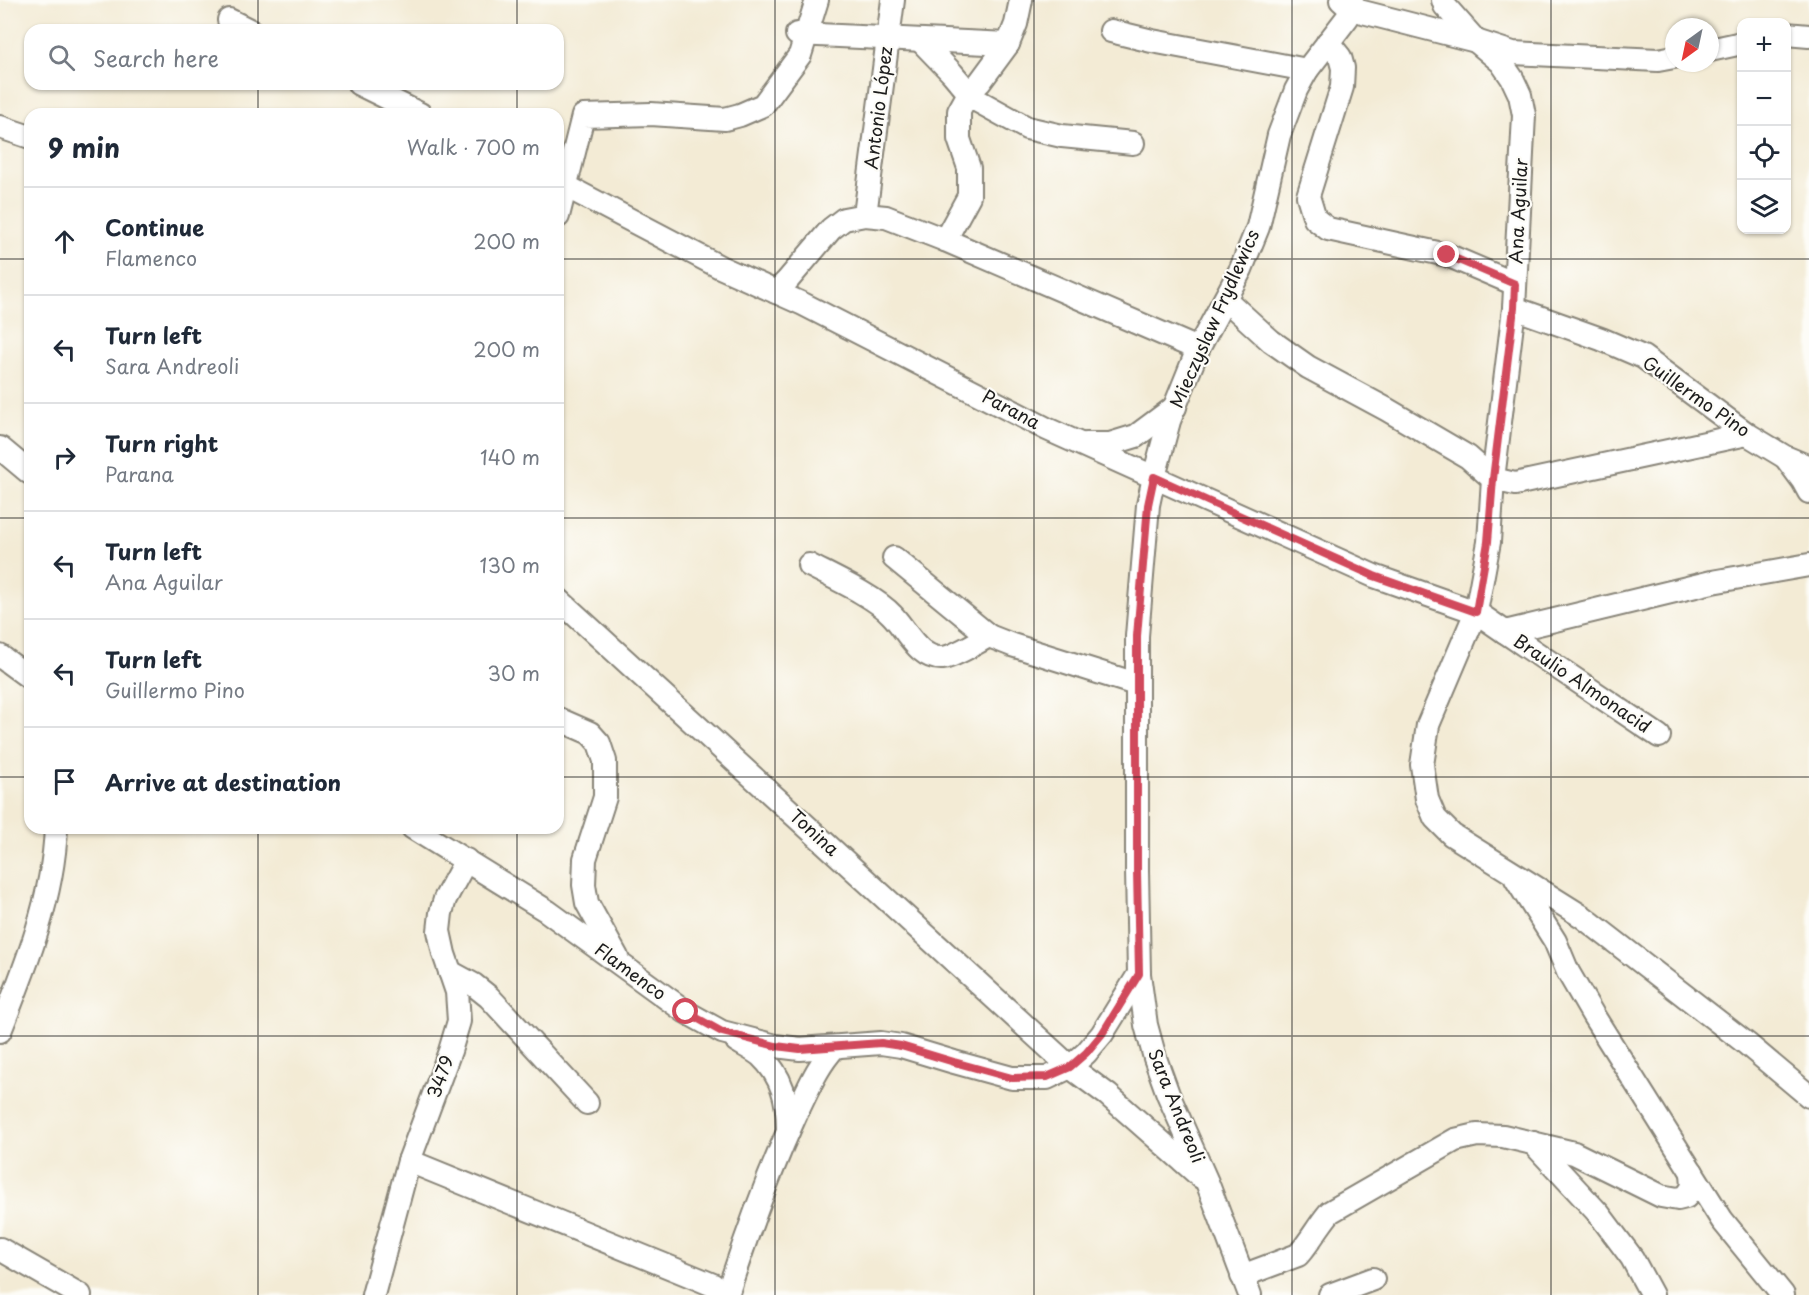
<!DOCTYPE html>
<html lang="en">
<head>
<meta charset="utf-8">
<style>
	:root { --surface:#fff; --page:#f2f2f3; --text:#1f2937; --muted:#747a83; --line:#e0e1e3 }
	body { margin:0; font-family:"Playpen Sans",sans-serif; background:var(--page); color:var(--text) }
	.controls { position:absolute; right:18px; top:18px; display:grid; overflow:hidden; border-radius:12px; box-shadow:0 2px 4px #0004 }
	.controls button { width:54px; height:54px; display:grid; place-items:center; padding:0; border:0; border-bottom:2px solid var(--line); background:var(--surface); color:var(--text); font:30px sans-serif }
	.compass { position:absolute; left:1665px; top:18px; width:54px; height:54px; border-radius:50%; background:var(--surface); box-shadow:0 2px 4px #0004; rotate:213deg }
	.stop { position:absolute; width:18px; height:18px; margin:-14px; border:4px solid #d1495b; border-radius:50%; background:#fff }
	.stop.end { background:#d1495b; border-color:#fff; box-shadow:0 2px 6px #0008 }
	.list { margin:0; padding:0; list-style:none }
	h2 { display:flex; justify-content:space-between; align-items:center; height:78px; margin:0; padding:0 24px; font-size:26px }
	h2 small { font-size:20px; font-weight:400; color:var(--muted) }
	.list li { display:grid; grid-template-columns:39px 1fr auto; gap:18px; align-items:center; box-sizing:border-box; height:108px; padding:0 24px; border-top:2px solid var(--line) }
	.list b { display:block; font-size:22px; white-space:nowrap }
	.list p { margin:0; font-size:20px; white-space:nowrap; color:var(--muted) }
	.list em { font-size:20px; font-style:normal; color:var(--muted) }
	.icon { flex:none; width:33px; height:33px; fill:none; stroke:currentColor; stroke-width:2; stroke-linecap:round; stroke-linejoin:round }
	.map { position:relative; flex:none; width:1809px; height:1295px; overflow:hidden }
	.search { position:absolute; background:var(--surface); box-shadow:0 2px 4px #0004; left:24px; top:24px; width:540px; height:66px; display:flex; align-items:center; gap:15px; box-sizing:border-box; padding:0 21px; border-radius:18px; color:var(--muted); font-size:22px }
	.panel { position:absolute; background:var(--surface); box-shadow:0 2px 4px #0004; left:24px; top:108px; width:540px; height:726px; border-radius:18px }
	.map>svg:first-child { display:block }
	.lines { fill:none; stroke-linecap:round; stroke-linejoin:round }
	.minor-casing { stroke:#888478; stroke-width:26 }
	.minor { stroke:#fff; stroke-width:22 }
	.route { stroke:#d1495b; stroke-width:8 }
	.grid { fill:none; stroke:#1c1c1c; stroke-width:1.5; stroke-opacity:0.55 }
	.labels { text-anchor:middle; stroke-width:4.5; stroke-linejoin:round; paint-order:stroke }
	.street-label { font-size:18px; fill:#1c1c1c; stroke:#fdfcf7 }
</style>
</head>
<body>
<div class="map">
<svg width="1809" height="1295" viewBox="0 0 1809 1295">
	<rect width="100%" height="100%" fill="#fdfcf7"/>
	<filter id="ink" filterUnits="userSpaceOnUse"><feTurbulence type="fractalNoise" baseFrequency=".0167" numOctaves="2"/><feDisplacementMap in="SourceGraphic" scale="12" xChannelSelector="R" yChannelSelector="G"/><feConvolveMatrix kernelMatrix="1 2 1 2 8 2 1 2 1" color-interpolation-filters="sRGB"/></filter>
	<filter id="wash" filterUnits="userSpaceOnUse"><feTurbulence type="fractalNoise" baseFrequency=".008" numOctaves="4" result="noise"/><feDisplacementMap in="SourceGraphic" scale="24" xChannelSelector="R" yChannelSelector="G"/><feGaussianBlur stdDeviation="1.35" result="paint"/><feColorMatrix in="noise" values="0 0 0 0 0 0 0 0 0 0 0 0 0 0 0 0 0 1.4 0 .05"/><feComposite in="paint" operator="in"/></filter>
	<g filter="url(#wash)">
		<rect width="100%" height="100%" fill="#f3ebd5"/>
	</g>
	<g filter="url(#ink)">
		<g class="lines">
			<defs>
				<g id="minor">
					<polyline points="1341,0 1351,9 1476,41 1513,53 1658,60 1674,57"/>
					<polyline points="1443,0 1445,6 1476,41 1501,62 1512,78 1520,95 1524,115 1514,308 1493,479 1489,542 1476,612 1428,725 1422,765 1427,799 1435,818 1452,835 1583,917 1747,1044 1809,1096"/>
					<polyline points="229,20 249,30"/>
					<polyline points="1111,31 1152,41 1307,70"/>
					<polyline points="797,34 1008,44"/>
					<polyline points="1786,34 1809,36"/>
					<polyline points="920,40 952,73 969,93 978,101 1027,128 1062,136 1133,143"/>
					<polyline points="1328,42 1340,57 1343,68 1342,87 1308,196 1315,219 1328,229 1447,255 1515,284"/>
					<polyline points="1710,50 1742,43"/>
					<polyline points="359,84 420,114"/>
					<polyline points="0,127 30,137"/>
					<polyline points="558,182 720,267 803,304 1047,429 1374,576 1476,612 1505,632 1712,582 1809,565"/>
					<polyline points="865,215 893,0"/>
					<polyline points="558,216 583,116 651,114 725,119 740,115 763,105 800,55 817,0"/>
					<polyline points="945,240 969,196 969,168 959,139 959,111 969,93 980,82 1008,44 1016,24 1021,0"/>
					<polyline points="776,292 787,281 831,229 844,219 865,215 886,217 945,240 1198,349"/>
					<polyline points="1226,300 1271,341 1308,367 1386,409 1468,457 1493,479 1515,484 1747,434"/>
					<polyline points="1514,308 1601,339 1643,357 1747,434 1785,457 1809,467"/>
					<polyline points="1086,444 1110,444 1136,436 1175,407"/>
					<polyline points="0,448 30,473"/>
					<polyline points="1786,458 1803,481 1809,492"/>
					<polyline points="894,558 989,636 1012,645 1136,684"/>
					<path d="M809,565C832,577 876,597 892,615C906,629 919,660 943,658C956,656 977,642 989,636"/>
					<polyline points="558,599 1070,1067 1108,1095 1201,1177"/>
					<polyline points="1505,632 1659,736"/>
					<polyline points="0,656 30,678"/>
					<polyline points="558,719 590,733 599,743 605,761 605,797 585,859 584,885 587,903 617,957"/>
					<polyline points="413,828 547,911 686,1012 722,1032 776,1046 800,1049 881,1043 901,1046 954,1062 1012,1078 1047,1078 1070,1067 1086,1053 1102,1034 1139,974"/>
					<polyline points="1516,879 1555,941 1568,972 1593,1015 1722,1220 1783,1295"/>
					<polyline points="450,972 474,985 489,997 587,1103"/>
					<path d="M0,1031C26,966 53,899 56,828"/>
					<path d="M737,1041C745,1046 754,1050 761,1056C782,1076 788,1100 788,1128"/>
					<polyline points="1533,1143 1599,1214 1632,1258 1652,1295"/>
					<polyline points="409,1161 701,1280 713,1285 723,1295"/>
					<polyline points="0,1249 80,1295"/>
					<path d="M1242,1276L1298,1255C1310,1242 1318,1226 1330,1212L1455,1140L1477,1135L1503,1136L1574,1153L1661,1196L1678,1199L1686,1197L1693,1187L1692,1172"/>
					<polyline points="373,1295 409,1161 450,1051 459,1021 457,992 444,954 439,931 441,913 445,899 466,860"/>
					<path d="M727,1295C747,1233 769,1173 796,1114C808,1090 817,1066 835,1047"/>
					<polyline points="1250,1295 1207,1182 1168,1094 1155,1058 1146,1025 1139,974 1137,870 1137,636 1148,505 1154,477 1169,421 1198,349 1241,269 1258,227 1279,135 1296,90 1307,70 1347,18 1351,9 1352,0"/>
					<polyline points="1330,1295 1373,1279"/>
				</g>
			</defs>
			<use href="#minor" class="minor-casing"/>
			<use href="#minor" class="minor"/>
		</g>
	</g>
	<g class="lines" filter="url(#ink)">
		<polyline class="route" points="686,1012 722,1032 776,1046 800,1049 881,1043 901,1046 954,1062 1012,1078 1047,1077 1070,1067 1086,1053 1102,1034 1139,974 1137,870 1137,636 1148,505 1154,477 1374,576 1476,612 1488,542 1493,479 1514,308 1515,284 1447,255"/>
	</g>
	<path class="grid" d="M258,0V30M517,0V30M775,0V1295M1034,0V1295M1292,0V1295M1551,0V1295M258,84V114M517,84V114M0,259H30M558,259H1809M0,518H30M558,518H1809M0,777H30M558,777H1809M258,828V1295M517,828V1295M0,1036H1809"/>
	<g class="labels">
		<g class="street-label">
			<text transform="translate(879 108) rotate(-83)" y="6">Antonio López</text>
			<text transform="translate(1519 211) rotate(-87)" y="6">Ana Aguilar</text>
			<text transform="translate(1215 319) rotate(-66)" y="6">Mieczyslaw Frydlewics</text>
			<text transform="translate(1696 397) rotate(35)" y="6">Guillermo Pino</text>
			<text transform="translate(1011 410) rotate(28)" y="6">Parana</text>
			<text transform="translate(1582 684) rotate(34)" y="6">Braulio Almonacid</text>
			<text transform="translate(814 833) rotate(42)" y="6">Tonina</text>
			<text transform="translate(630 972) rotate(36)" y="6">Flamenco</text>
			<text transform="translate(441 1077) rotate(-70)" y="6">3479</text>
			<text transform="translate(1176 1106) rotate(68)" y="6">Sara Andreoli</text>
		</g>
	</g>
</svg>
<div class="controls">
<button>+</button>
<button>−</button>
<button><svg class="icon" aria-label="locate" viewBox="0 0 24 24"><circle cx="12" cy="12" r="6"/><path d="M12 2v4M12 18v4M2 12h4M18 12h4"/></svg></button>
<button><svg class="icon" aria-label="layers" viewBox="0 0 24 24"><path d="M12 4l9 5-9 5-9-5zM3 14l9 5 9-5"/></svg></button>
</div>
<svg class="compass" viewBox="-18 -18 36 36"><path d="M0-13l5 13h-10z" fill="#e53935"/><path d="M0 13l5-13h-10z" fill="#747a83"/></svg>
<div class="stop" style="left:686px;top:1012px"></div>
<div class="stop end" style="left:1447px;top:255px"></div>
<div class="search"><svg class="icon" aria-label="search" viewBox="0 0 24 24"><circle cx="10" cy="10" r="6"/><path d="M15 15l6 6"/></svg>Search here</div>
<section class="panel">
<h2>9 min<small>Walk · 700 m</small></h2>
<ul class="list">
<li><svg class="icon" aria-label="ahead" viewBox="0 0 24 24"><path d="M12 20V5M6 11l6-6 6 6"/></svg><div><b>Continue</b><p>Flamenco</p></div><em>200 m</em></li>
<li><svg class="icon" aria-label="left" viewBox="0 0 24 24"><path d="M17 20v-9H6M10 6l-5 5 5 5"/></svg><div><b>Turn left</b><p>Sara Andreoli</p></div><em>200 m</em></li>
<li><svg class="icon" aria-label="right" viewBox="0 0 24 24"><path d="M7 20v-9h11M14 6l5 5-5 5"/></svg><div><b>Turn right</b><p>Parana</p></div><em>140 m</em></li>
<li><svg class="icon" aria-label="left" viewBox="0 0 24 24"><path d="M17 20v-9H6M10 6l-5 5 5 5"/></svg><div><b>Turn left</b><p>Ana Aguilar</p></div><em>130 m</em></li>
<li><svg class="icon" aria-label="left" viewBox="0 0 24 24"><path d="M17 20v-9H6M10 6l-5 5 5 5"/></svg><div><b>Turn left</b><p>Guillermo Pino</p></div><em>30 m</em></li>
<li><svg class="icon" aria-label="arrive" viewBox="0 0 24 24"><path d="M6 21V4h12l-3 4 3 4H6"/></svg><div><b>Arrive at destination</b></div></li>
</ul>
</section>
</div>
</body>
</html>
